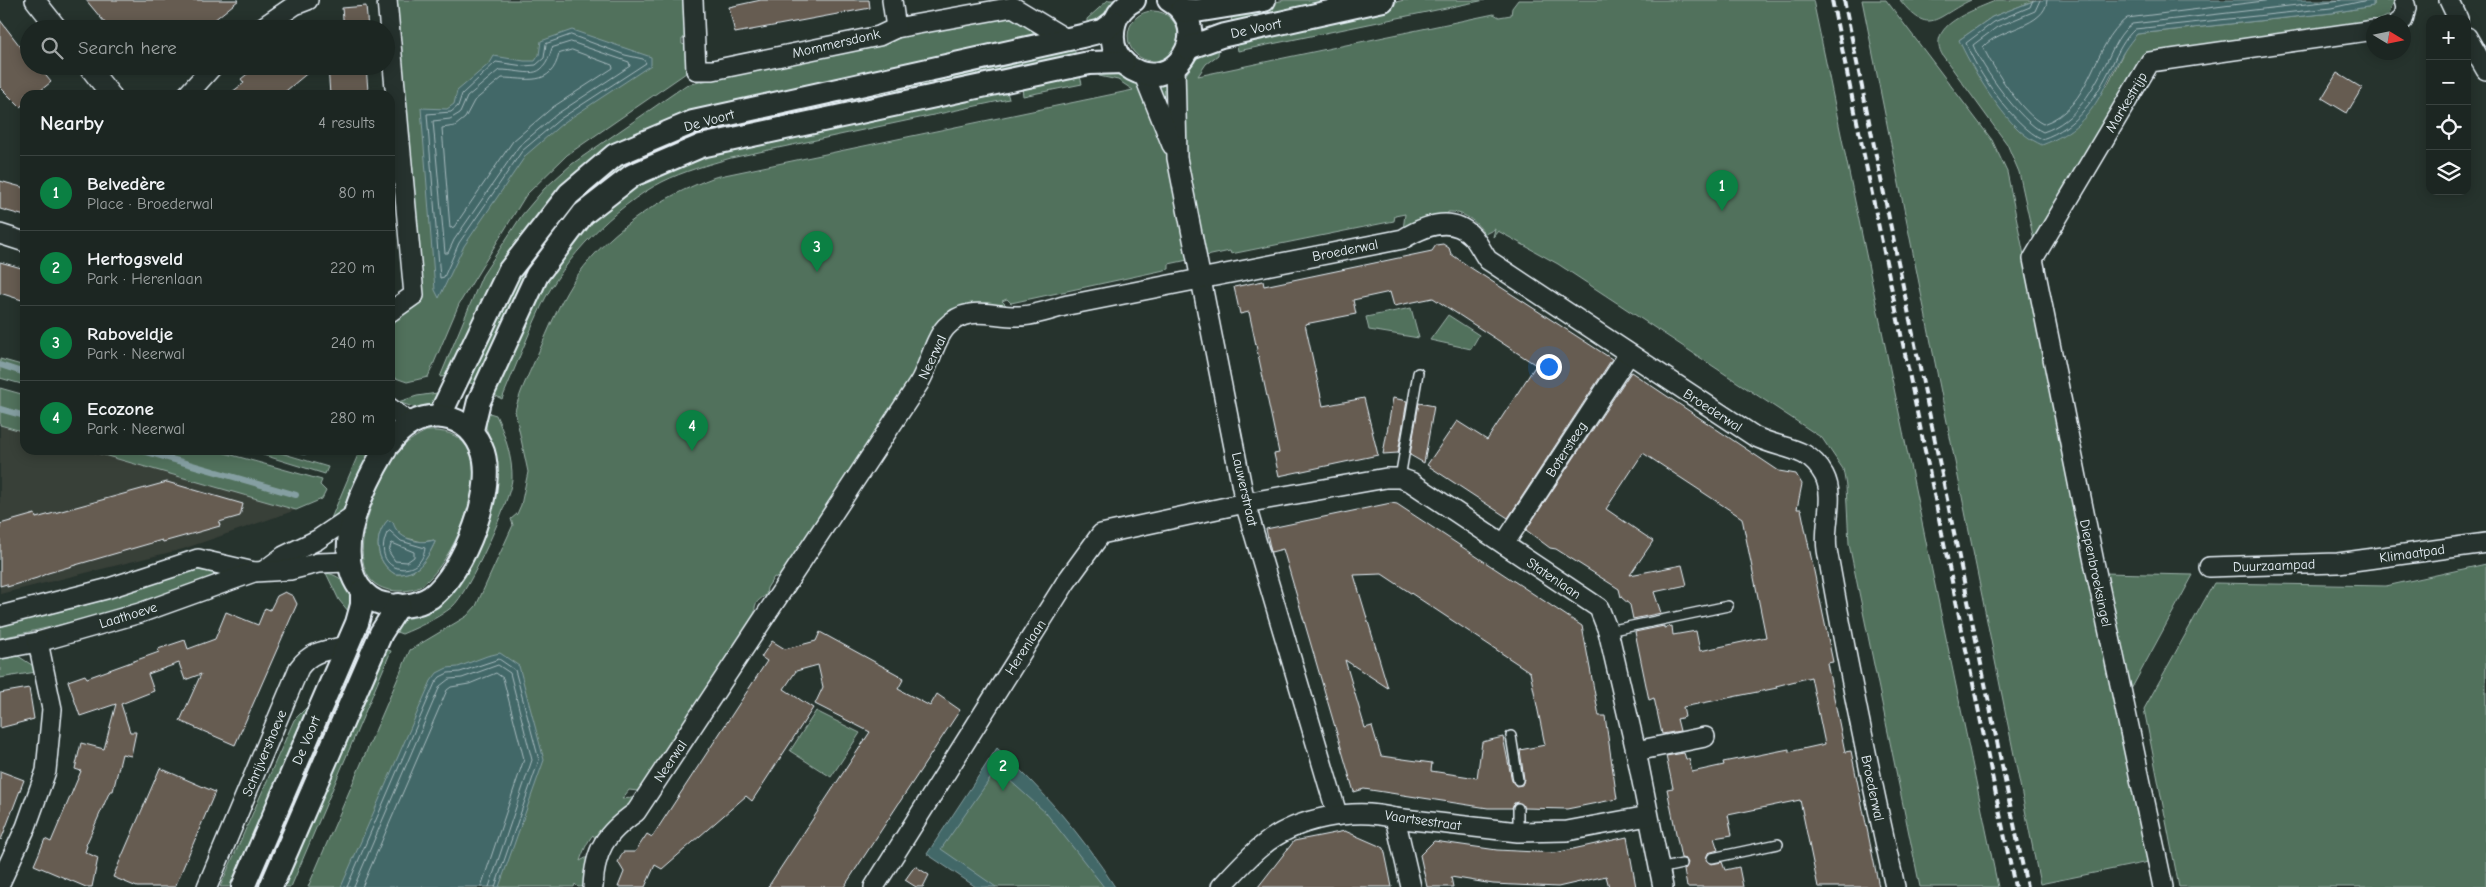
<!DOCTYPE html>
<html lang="en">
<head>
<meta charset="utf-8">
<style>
	:root { --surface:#1c2622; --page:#29322f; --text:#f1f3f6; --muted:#a0a5a5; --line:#3a4340; --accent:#0b8043 }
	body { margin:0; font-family:"Comic Neue",sans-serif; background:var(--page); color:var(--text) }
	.controls { position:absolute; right:15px; top:15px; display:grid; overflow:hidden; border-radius:10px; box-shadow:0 2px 12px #0003 }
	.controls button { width:45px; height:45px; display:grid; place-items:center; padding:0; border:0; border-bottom:1px solid var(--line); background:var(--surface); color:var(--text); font:25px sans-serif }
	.compass { position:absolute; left:2366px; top:15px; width:45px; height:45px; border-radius:50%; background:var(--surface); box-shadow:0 2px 12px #0003; rotate:100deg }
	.you { position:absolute; left:1548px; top:366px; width:18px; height:18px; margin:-12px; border:4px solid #fff; border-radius:50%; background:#1a73e8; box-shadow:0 0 0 8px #1a73e833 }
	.badge { display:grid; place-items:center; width:32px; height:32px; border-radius:50%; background:var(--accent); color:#fff; font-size:16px; font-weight:700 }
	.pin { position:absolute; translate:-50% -41px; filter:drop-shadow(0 1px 2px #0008) }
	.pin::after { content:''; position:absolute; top:26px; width:18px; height:15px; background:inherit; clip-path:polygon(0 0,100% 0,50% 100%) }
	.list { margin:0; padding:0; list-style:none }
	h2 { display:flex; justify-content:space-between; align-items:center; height:65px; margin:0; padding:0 20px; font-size:21px }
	h2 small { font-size:16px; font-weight:400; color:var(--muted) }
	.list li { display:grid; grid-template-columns:32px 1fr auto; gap:15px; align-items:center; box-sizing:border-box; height:75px; padding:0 20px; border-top:1px solid var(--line) }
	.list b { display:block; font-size:19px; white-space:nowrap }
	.list p { margin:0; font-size:16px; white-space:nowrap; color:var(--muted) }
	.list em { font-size:16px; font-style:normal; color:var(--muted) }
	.icon { flex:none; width:28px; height:28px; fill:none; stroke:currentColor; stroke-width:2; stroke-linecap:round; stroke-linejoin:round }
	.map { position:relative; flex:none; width:2486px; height:887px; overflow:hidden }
	.search { position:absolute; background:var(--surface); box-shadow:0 2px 12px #0003; left:20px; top:20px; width:375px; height:55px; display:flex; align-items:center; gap:12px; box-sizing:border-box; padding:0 18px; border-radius:28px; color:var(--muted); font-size:19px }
	.panel { position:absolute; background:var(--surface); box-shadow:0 2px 12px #0003; left:20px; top:90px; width:375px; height:365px; border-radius:15px }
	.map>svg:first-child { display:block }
	.built { fill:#393f38 }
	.green { fill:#51715b; stroke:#9cb1aa; fill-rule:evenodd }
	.water { fill:#436868; stroke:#859fa2 }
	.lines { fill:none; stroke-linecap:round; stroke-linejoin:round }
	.shore { stroke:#a6babe; stroke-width:1 }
	.stream { stroke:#859fa2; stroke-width:6 }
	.building { fill:#665c51; stroke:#e8f1f8; fill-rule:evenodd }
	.service-casing { stroke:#e8f1f8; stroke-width:12 }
	.minor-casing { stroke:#e8f1f8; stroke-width:22 }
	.tertiary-casing { stroke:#e8f1f8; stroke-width:26 }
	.service { stroke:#26332d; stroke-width:9 }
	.minor { stroke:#26332d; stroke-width:19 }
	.tertiary { stroke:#26332d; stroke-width:22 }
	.rail { stroke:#e8f1f8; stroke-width:4; stroke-dasharray:8 4; stroke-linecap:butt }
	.labels { text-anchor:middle; stroke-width:4.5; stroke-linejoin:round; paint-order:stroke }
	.street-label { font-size:14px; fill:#e8f1f8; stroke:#26332d }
</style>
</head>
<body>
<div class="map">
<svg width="2486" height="887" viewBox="0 0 2486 887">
	<rect width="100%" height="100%" fill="#26332d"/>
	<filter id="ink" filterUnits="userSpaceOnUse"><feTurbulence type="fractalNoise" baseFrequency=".02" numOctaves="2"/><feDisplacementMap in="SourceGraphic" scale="10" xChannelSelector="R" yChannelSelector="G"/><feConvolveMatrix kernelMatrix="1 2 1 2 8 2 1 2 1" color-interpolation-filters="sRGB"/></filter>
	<g filter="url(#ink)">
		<polygon class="built" points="0,425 25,432 25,450 86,450 296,510 183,549 0,594"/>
		<g class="green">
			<polygon points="396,0 683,0 685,39 682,39 682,44 685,45 686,73 567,155 526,195 459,304 428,377 407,382 390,376 390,325 418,302"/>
			<polygon points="1108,0 1119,0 1109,15 1087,27 1087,19"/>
			<polygon points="1285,0 1357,0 1233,27 1230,12"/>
			<polygon points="1404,0 1485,0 1238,51 1236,40"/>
			<path d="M1518,0H1813L1998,887H1920L1849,544L1846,486L1843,469L1822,438L1558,264L1498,231L1493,237L1495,229L1485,234C1477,222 1463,211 1448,212L1447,216C1429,213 1417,220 1403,230L1405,214L1395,216L1394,221L1231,254L1230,251L1169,264V269L1011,303L1007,299L1002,301L1008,307L977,305L923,359L920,355V365L782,579L774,577L767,588L766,595C759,600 754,602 755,612L638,791L629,790L622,799L640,797L597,841L593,835C588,840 582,854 580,861L591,855L587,887H578L575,884L574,887H308L410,650L467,616L476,606L513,525L511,519L517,514L521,505L528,472L515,411C520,390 531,370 539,351C549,329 558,306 571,285C604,233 658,198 715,177L1133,90L1118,80L1099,76L1097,73L1108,68L1135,82L1141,88L1183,79L1198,57L1219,44L1218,55L1206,64L1198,76L1494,14L1499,17L1511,15L1512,8Z"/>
			<polygon points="1862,0 1886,0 1992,140 2007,172 2148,862 2040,884"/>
			<path d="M1900,0H1971C1936,16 1930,38 1900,0Z"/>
			<path d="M1997,0H2036L1992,17L1959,40L2107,86L2127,45L2137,34L2332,13L2373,6V0H2394L2389,15L2376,22L2148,52L2035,245L2019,172L2007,144L1943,56C1924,25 1975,10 1997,0Z"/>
			<circle cx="1153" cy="36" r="25"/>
			<polygon points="1008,13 1043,36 694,114 551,202 456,375 440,377 482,276 522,215 544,189 572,164 686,85 894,40 906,32"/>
			<polygon points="1073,44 1077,60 703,137 588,203 478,386 465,381 501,300 547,226 619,161 662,140"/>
			<polygon points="1080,76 1082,84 1023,96 1022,88"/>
			<path d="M1007,92L1009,99L731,158C707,165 684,171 662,182C615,206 563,259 541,307C527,337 515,368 502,399L490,393L540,279L611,198L674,162Z"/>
			<polygon points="1411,308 1419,338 1369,330 1366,317"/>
			<polygon points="1448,315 1479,335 1471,349 1430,340"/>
			<polygon points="0,359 25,366 25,385 0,378"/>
			<polygon points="0,388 25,395 25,432 0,425"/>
			<polygon points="444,392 429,408 419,409 398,402 417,396"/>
			<path d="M486,412L496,415C504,432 513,459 512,479C511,499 468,594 452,607C438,618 419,627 402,634L391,630C397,616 420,610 433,605L495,456L486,427Z"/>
			<path d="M426,431C514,425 460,558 421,586C416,590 406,591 400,591C328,591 377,477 402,448C409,440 417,436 426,431ZM388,520L403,537L422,542L434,540L435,542C426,561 418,575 395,574C375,562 373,537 388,520Z"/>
			<polygon points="86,450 214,450 322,480 320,485 326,491 322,499 296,510"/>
			<polygon points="247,450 271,450 328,467 325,474"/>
			<polygon points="360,450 372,450 371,454 349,510 327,528"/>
			<polygon points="2486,564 2486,887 2179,887 2144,709 2214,583 2386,586"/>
			<path d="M196,570L220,573L219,577C147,603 75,623 0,638V625L83,606Z"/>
			<path d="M326,573C346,576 354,593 349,612L339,600Z"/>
			<polygon points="2104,573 2193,575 2128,695"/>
			<polygon points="357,637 368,641 263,887 250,887"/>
			<polygon points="381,647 391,651 291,887 277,887"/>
			<polygon points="18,656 35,667 36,672 0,678 0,659"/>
			<polygon points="312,706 235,887 220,887 294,720 306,708"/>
			<polygon points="816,711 860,733 831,777 790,751"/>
			<polygon points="998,758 1062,825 1109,887 985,887 935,853"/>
		</g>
		<g class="water">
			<path d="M2036,0H2373V6L2332,13L2137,34C2099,78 2107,120 2042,145C2036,142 2030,139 2025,135C2002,118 1970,66 1959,40L1992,17Z"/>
			<polygon points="572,30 651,57 651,65 563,123 526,155 464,246 439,298 435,290 421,108 447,109 454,104 457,91 490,63 494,56 524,61 535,61 539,55 541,41"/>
			<path d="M388,520L393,522C397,539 419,545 434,540L435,542C426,561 418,575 395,574C375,562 373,536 388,520Z"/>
			<polygon points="500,653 519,666 544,760 499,887 341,887 431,681 437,673 447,668 458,667 487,656"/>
			<path d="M997,748C1042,789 1082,835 1115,887H1104L1046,813L997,769L941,849L996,887H976L927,854Z"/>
		</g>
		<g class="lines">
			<g class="shore">
				<path d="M2033,0L2030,7L1994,22L1966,43C1976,71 2015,127 2042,139C2078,127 2096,97 2112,65C2118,52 2124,39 2135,29L2331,8L2368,0"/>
				<path d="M2040,0L2035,11L1997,27L1973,45C1982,68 2021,122 2043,132C2077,121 2093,89 2108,59C2114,46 2120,32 2132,24L2341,0"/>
				<path d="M2047,0C2046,27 1999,28 1983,47C1993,68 2022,114 2043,124C2093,107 2091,45 2127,18L2272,0"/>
				<polygon points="571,35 625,55 643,59 646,63 560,119 522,151 459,243 444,277 440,278 427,114 451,112 458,106 462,94 496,62 524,66 536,65 544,58 546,44"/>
				<path d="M571,42L629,62L630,66L557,114L519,146L454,240L448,253H445L433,121L450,119L460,113L467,97L499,70C528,70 542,84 552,48Z"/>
				<path d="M572,50L612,65L613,68L553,107L513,141L454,227L450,228L442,128L455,126L465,118L474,101L502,78C527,78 551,88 559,54Z"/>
				<path d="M390,531L401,541L425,548C422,581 369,574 387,533Z"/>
				<polygon points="392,543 414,552 414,557 407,562 395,561 389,552"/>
				<polygon points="997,757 1010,766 1013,773 995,764"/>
				<polyline points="347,887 435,683 440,677 448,673 460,672 499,659 515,670 539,760 495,887"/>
				<polyline points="354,887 440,686 449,679 462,678 498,665 510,673 532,760 489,887"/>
				<polyline points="362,887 447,690 451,687 469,684 496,673 503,678 524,759 481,887"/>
			</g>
			<g class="stream">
				<polyline points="0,365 25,373"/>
				<polyline points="0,409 25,416"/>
				<polyline points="140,450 296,495"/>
				<polyline points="297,450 304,452"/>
			</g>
		</g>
		<g class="building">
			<polygon points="86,0 239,0 203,29 110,29"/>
			<polygon points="761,0 869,0 870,8 735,33 729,7"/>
			<polygon points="366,6 368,29 344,29 342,8"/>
			<polygon points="0,20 26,54 29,55 29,66 38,66 51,82 35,95 25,95 25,103 20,107 0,87"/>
			<polygon points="257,66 316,66 281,95 228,95 244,83 241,79"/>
			<polygon points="328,66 366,66 368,91 349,92 350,95 330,95"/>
			<polygon points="2337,73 2362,88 2347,113 2322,98"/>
			<polygon points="0,181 25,188 25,216 0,209"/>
			<polygon points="1443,244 1449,248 1451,254 1468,266 1612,359 1508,518 1427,465 1457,421 1487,440 1536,365 1433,298 1394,306 1390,292 1353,300 1356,314 1305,324 1323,406 1364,398 1378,455 1279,476 1274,454 1279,453 1249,312 1240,314 1234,287 1263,281 1264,286 1432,251 1436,245"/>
			<polygon points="0,262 25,269 25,301 0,293"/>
			<polygon points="1631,372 1779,471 1796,474 1802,484 1797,509 1801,509 1833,662 1827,663 1845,752 1851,751 1879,887 1818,887 1800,800 1728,815 1732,835 1714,838 1718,850 1708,853 1706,860 1711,864 1722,862 1725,870 1739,867 1743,887 1687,887 1684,870 1688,863 1686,859 1681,858 1667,789 1673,788 1666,756 1684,753 1686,759 1689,759 1692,772 1724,765 1723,762 1789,749 1789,752 1825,744 1811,677 1776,686 1777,688 1683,707 1685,717 1677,719 1680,731 1662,734 1654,698 1649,700 1635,632 1664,626 1664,628 1672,626 1673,635 1696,631 1700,651 1766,637 1742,518 1643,453 1606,509 1653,541 1630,575 1682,565 1687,585 1654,592 1661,613 1633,619 1630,605 1621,597 1619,589 1556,549 1550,548 1526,530"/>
			<polygon points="1393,398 1407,401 1398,453 1383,454"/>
			<polygon points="1419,403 1434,406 1424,463 1410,455"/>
			<polygon points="167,482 243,504 240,516 219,522 220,526 163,542 162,540 48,573 37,578 7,587 7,584 0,586 0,524 35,514 36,518"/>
			<path d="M1391,503L1397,504L1582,626L1599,716H1605L1617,799L1567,809L1524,808L1518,802L1514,803L1512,808H1488L1364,789L1354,792L1283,549L1271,552L1266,529ZM1382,574L1530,672L1545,745L1520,750L1524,779L1522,785L1516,786L1512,781L1503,737L1482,742L1477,778L1431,771L1432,763L1381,756L1372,726L1365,728L1345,660L1388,688L1354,575Z"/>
			<polygon points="285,592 293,596 297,604 235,745 180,721 201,674 185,680 179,663 148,674 154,691 121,704 130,732 136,732 131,756 122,754 113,791 110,791 86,845 87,846 85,852 98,858 92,887 86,887 34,865 45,839 51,842 81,771 75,769 81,743 104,749 116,704 80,716 68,681 85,675 87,678 159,652 158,649 185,640 188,649 215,639 226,612 258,625 265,608 270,610 277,596"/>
			<polygon points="820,632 904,678 898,689 930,706 937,694 960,710 844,887 768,887 870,732 815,704 823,687 818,665 796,671 784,689 813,708 752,801 746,796 662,869 655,865 645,887 618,887 624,872 618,862 623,852 635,852 647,834 652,837 767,661 761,657 772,641 785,649 816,641"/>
			<polygon points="29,688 34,719 0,728 0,693"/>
			<polygon points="160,768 215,792 175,887 137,887 113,877"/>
			<polygon points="0,771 24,780 1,840 0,839"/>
			<polygon points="1345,831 1384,848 1392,887 1258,887 1294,841"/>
			<polygon points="1627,837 1636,887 1609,887 1606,876 1558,887 1493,884 1451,877 1453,887 1427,887 1420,855 1434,841 1497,850 1555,853"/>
			<polygon points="915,866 929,875 923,887 916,887 905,880"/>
		</g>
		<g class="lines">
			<defs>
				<g id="service">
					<polyline points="1400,478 1418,373"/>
					<polyline points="1608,631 1728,606"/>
					<polyline points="1511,736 1518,780"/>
					<polyline points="1518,832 1518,808"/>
					<polyline points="1712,858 1778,844"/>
					<polyline points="1659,869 1682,864"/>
				</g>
				<g id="minor">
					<polyline points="35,0 58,29"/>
					<polyline points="387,0 414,295 390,312"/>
					<polyline points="693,0 696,70 713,70 879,36 896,28 1013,7 1066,39"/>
					<polyline points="892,0 896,28"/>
					<polyline points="2449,0 2458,19"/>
					<polyline points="2399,22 2403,20 2406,8 2404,0"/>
					<polyline points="260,29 295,5 308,0"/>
					<polyline points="2467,37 2486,70"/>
					<polyline points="88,66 111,95"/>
					<polyline points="1175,66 1177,158 1245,503 1337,814"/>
					<polyline points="1143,73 1172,145"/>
					<polyline points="187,95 213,66"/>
					<polyline points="0,234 25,242"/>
					<polyline points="390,408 411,424"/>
					<polyline points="1504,544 1629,354"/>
					<polyline points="2209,567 2338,563 2486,543"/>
					<polyline points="265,570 284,556 317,540 357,513"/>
					<polyline points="0,616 106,589 198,559 254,572"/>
					<polyline points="0,649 38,642 140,613 254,572 290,570 318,563 349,562"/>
					<polyline points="1636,751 1705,737"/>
					<polyline points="1395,818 1411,887"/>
					<polyline points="0,883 26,827 46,771 52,709 38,642"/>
					<path d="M207,887L299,668C312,650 326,651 346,646"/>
					<path d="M593,887C595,849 605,834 636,812L919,383C929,367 934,340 946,327C968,304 992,317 1019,316C1035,316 1052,309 1068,305L1403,239C1424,226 1452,215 1472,236C1478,242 1482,252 1488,260L1754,436C1780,450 1807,444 1824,475C1836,498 1823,525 1827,550C1847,663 1870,775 1895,887"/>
					<polyline points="874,887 1066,582 1101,534 1245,503 1386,478 1400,478 1411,482 1599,608 1608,631 1636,751 1663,887"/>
					<path d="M1221,887C1234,873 1247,858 1262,846C1295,818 1354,807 1395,818L1518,832L1567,831L1648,816"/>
					<polyline points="2163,887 2094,562 2033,259 2150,62 2374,30"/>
				</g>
				<g id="tertiary">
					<path d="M1134,0C1121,7 1113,19 1113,34C1112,46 1117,57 1126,65C1171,100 1219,29 1169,0"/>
					<polyline points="1182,10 1196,11 1264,0"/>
					<polyline points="1188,48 1221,36 1383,0"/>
					<polyline points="440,415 509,271 569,194 615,155 693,122 1082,36 1102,31 1114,22"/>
					<polyline points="472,430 479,401 537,275 583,214 633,175 701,146 1089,63 1123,62"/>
					<path d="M385,450C364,485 332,549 359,587C365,595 374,602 384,604C399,608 417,606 431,597C463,574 499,484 481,447C463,406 413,408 390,443"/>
					<polyline points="243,887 357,623 362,605 362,591"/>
					<polyline points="271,887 381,633 399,605"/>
				</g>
			</defs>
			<use href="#service" class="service-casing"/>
			<use href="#minor" class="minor-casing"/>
			<use href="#tertiary" class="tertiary-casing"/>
			<use href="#service" class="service"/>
			<use href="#minor" class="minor"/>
			<use href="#tertiary" class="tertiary"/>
			<g class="rail">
				<polyline points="1832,0 2015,887"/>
				<polyline points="1844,0 2027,887"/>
			</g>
		</g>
	</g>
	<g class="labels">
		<g class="street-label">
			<text transform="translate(1256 28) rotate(-12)" y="5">De Voort</text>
			<text transform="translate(836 43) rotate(-13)" y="5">Mommersdonk</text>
			<text transform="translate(2126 102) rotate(-59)" y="5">Markestrijp</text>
			<text transform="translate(709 120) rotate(-15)" y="5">De Voort</text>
			<text transform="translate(1345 250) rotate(-11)" y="5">Broederwal</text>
			<text transform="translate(932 357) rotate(-65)" y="5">Neerwal</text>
			<text transform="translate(1713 410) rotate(33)" y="5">Broederwal</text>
			<text transform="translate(1566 449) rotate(-57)" y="5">Botersteeg</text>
			<text transform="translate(1245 489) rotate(77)" y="5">Lauwerstraat</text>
			<text transform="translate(2412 553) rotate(-8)" y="5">Klimaatpad</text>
			<text transform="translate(2274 565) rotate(-2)" y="5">Duurzaampad</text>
			<text transform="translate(2096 573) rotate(78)" y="5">Diepenbroeksingel</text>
			<text transform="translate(1554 578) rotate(34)" y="5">Statenlaan</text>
			<text transform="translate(128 615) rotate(-17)" y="5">Laathoeve</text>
			<text transform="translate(1025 647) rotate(-57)" y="5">Herenlaan</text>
			<text transform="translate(306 740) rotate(-67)" y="5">De Voort</text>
			<text transform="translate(264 753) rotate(-67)" y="5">Schrijvershoeve</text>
			<text transform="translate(670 761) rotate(-56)" y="5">Neerwal</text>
			<text transform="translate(1873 788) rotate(78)" y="5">Broederwal</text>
			<text transform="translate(1423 820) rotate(8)" y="5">Vaartsestraat</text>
		</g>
	</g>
</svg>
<div class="controls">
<button>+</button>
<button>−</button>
<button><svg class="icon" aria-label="locate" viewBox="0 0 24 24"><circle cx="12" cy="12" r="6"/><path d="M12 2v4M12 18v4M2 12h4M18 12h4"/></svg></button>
<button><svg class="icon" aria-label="layers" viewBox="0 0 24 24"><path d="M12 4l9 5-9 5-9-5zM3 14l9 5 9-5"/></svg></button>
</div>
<svg class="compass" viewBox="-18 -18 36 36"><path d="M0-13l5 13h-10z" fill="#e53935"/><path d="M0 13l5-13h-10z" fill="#a0a5a5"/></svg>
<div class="you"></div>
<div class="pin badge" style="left:1722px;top:211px">1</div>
<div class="pin badge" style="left:1003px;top:791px">2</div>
<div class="pin badge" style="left:817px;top:272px">3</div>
<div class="pin badge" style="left:692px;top:451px">4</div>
<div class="search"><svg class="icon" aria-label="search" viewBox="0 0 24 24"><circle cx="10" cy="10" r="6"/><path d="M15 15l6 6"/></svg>Search here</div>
<section class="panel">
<h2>Nearby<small>4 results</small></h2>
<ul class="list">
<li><span class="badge">1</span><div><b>Belvedère</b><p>Place · Broederwal</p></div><em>80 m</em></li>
<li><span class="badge">2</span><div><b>Hertogsveld</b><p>Park · Herenlaan</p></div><em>220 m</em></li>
<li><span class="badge">3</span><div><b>Raboveldje</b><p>Park · Neerwal</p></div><em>240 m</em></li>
<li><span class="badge">4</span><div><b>Ecozone</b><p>Park · Neerwal</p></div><em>280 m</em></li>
</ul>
</section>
</div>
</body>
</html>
